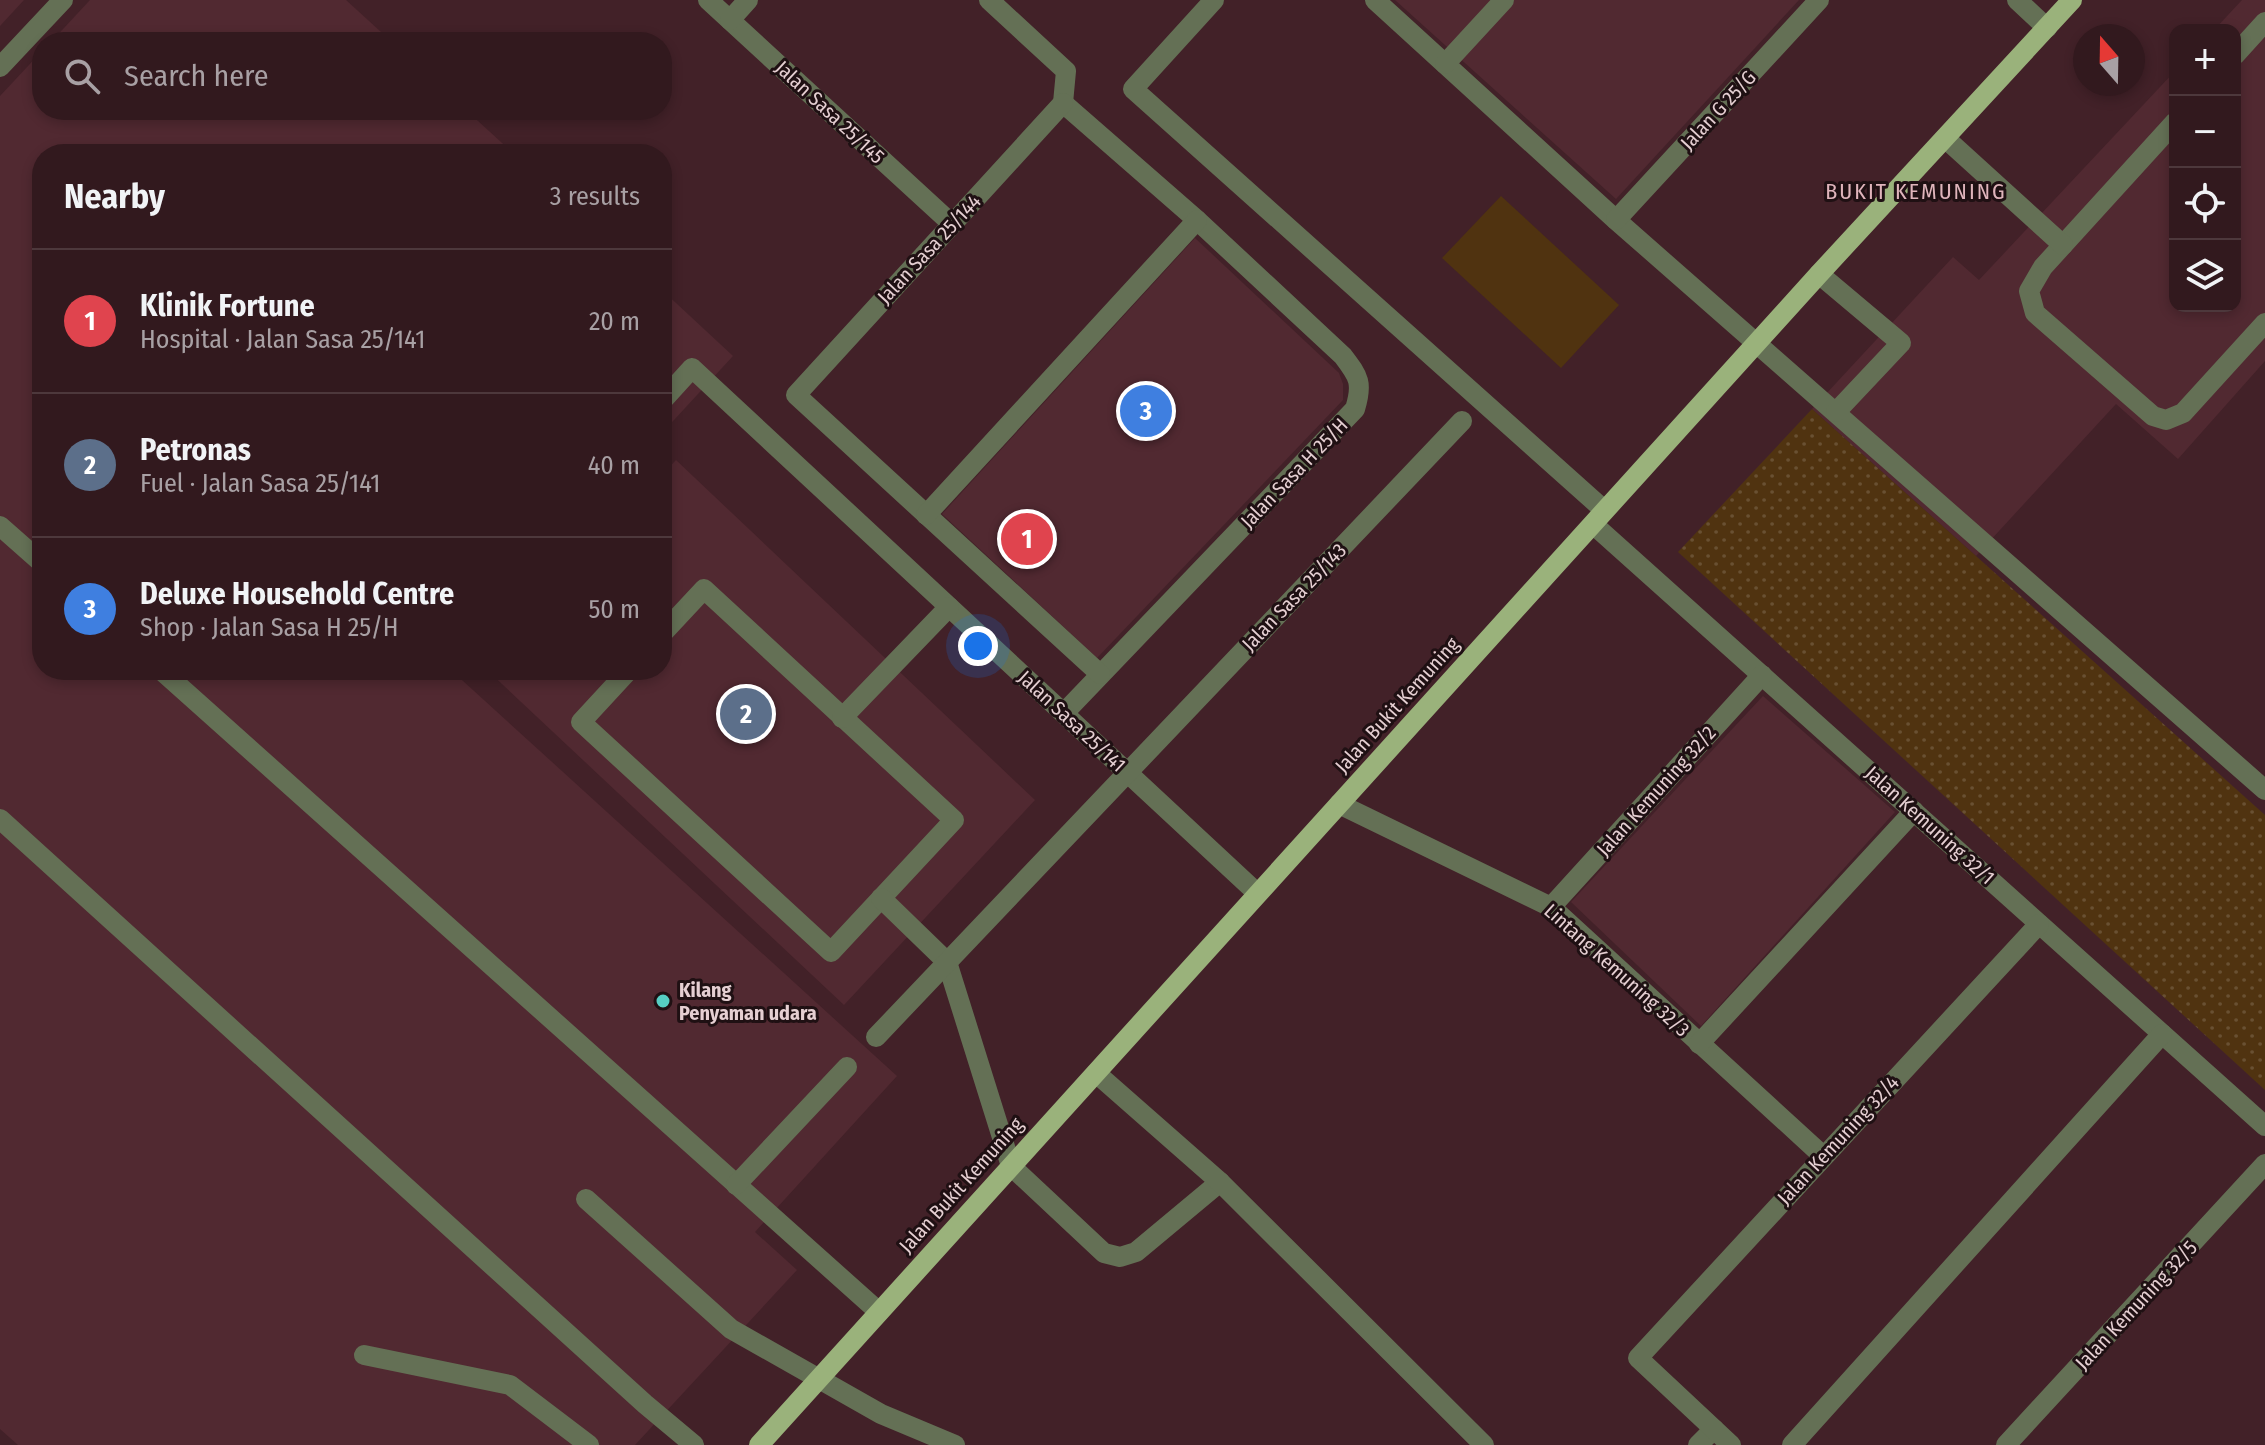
<!DOCTYPE html>
<html lang="en">
<head>
<meta charset="utf-8">
<style>
	:root { --surface:#32191e; --page:#3d262b; --text:#f1f3f6; --muted:#a8a0a4; --line:#4d383c; --accent:#1a73e8 }
	body { margin:0; font-family:"Fira Sans Condensed",sans-serif; background:var(--page); color:var(--text) }
	.controls { position:absolute; right:24px; top:24px; display:grid; overflow:hidden; border-radius:16px; box-shadow:0 4px 12px #0003 }
	.controls button { width:72px; height:72px; display:grid; place-items:center; padding:0; border:0; border-bottom:2px solid var(--line); background:var(--surface); color:var(--text); font:40px sans-serif }
	.compass { position:absolute; left:2073px; top:24px; width:72px; height:72px; border-radius:50%; background:var(--surface); box-shadow:0 4px 12px #0003; rotate:340deg }
	.you { position:absolute; left:978px; top:646px; width:28px; height:28px; margin:-20px; border:6px solid #fff; border-radius:50%; background:#1a73e8; box-shadow:0 0 0 12px #1a73e833 }
	.badge { display:grid; place-items:center; width:52px; height:52px; border-radius:50%; background:var(--accent); color:#fff; font-size:26px; font-weight:700 }
	.pin { position:absolute; translate:-50% -50%; border:4px solid #fff; box-shadow:0 2px 8px #0006 }
	.list { margin:0; padding:0; list-style:none }
	h2 { display:flex; justify-content:space-between; align-items:center; height:104px; margin:0; padding:0 32px; font-size:34px }
	h2 small { font-size:26px; font-weight:400; color:var(--muted) }
	.list li { display:grid; grid-template-columns:52px 1fr auto; gap:24px; align-items:center; box-sizing:border-box; height:144px; padding:0 32px; border-top:2px solid var(--line) }
	.list b { display:block; font-size:30px; white-space:nowrap }
	.list p { margin:0; font-size:26px; white-space:nowrap; color:var(--muted) }
	.list em { font-size:26px; font-style:normal; color:var(--muted) }
	.icon { flex:none; width:44px; height:44px; fill:none; stroke:currentColor; stroke-width:2; stroke-linecap:round; stroke-linejoin:round }
	.map { position:relative; flex:none; width:2265px; height:1445px; overflow:hidden }
	.search { position:absolute; background:var(--surface); box-shadow:0 4px 12px #0003; left:32px; top:32px; width:640px; height:88px; display:flex; align-items:center; gap:20px; box-sizing:border-box; padding:0 28px; border-radius:32px; color:var(--muted); font-size:30px }
	.panel { position:absolute; background:var(--surface); box-shadow:0 4px 12px #0003; left:32px; top:144px; width:640px; height:536px; border-radius:32px }
	.map>svg:first-child { display:block }
	.built { fill:#512931 }
	.grass { fill:url(#grass-dots) }
	.pitch { fill:#503310 }
	.lines { fill:none; stroke-linecap:round; stroke-linejoin:round }
	.minor { stroke:#647055; stroke-width:20 }
	.major { stroke:#9ab27b; stroke-width:20 }
	.poi-dot { fill:#56cec3; stroke:#1f1013; stroke-width:3 }
	.labels { text-anchor:middle; stroke-width:6; stroke-linejoin:round; paint-order:stroke }
	.street-label { font-size:20px; fill:#e5cfd2; stroke:#1f1013 }
	.poi-label { font-size:20px; font-weight:bold; fill:#e5cfd2; stroke:#1f1013; text-anchor:start }
	.neighbourhood-label { font-size:22px; letter-spacing:2px; fill:#dfb4bb; stroke:#1f1013 }
</style>
</head>
<body>
<div class="map">
<svg width="2265" height="1445" viewBox="0 0 2265 1445">
	<defs>
		<pattern id="grass-dots" width="8" height="8" patternUnits="userSpaceOnUse" patternTransform="scale(2)"><rect width="8" height="8" fill="#503310"/><path d="M2 2h.1M6 6h.1" fill="none" stroke="#695032" stroke-width="1.8" stroke-linecap="round"/></pattern>
	</defs>
	<rect width="100%" height="100%" fill="#422128"/>
	<g class="built">
		<polygon points="0,0 24,0 0,26"/>
		<polygon points="90,0 346,0 392,42 51,42"/>
		<polygon points="1395,0 1799,0 1616,199"/>
		<polygon points="2242,0 2265,0 2265,361 2178,459 2116,404 1976,556 1812,409 1953,257 1979,280 2175,71 2175,306 2235,306 2235,30 2214,30"/>
		<polygon points="42,51 42,110 466,110 514,154 42,154 42,670 451,670 897,1076 755,1232 797,1270 635,1445 18,1445 0,1429 0,96"/>
		<polygon points="1195,238 1339,373 1343,384 1343,400 1097,658 942,514"/>
		<polygon points="662,290 733,356 662,433"/>
		<polygon points="676,460 1035,800 844,1005 487,670 662,670 662,475"/>
		<polygon points="1763,696 1895,812 1701,1026 1571,902"/>
	</g>
	<polygon class="grass" points="1812,409 2265,815 2265,1090 1678,552"/>
	<polygon class="pitch" points="1501,196 1619,305 1561,368 1442,258"/>
	<g class="lines">
		<g class="minor">
			<polyline points="708,0 952,224"/>
			<polyline points="989,0 1066,71 1063,103"/>
			<polyline points="1214,0 1133,89 1604,510"/>
			<polyline points="1375,0 1616,220 2265,790"/>
			<polyline points="2017,0 2047,28"/>
			<polyline points="730,20 748,0"/>
			<polyline points="2235,55 2265,22"/>
			<polyline points="1445,64 1504,0"/>
			<polyline points="0,67 63,0"/>
			<path d="M1063,103L1197,220L1343,356C1359,377 1363,383 1355,409L1064,713"/>
			<polyline points="1063,103 796,395 1100,674"/>
			<polyline points="2175,122 2043,267 2029,291 2035,313 2153,416 2166,420 2183,413 2265,323"/>
			<polyline points="1945,138 2063,245"/>
			<polyline points="1616,220 1819,0"/>
			<polyline points="1819,274 1901,343 1836,412"/>
			<polyline points="662,401 692,368 1257,893"/>
			<polyline points="926,515 1197,220"/>
			<polyline points="1594,525 2265,1126"/>
			<polyline points="0,526 42,563"/>
			<polyline points="161,670 879,1312"/>
			<polyline points="629,670 581,722 831,952 954,820 704,589 662,634"/>
			<polyline points="842,718 949,607"/>
			<polyline points="1339,804 1551,907 1823,1156"/>
			<polyline points="0,819 645,1404 694,1445"/>
			<polyline points="881,898 947,962 1011,1166 1104,1253 1120,1257 1136,1252 1220,1182"/>
			<polyline points="1551,907 1762,675"/>
			<polyline points="876,1037 1462,421"/>
			<polyline points="1699,1044 1914,811"/>
			<polyline points="1096,1073 1220,1182 1484,1445"/>
			<polyline points="736,1185 847,1067"/>
			<polyline points="586,1199 731,1329 881,1414 955,1445"/>
			<polyline points="364,1355 510,1385 589,1445"/>
			<polyline points="1698,1445 1714,1429"/>
			<polyline points="1731,1445 1638,1358 2039,924"/>
			<polyline points="1792,1445 2162,1034"/>
			<polyline points="2006,1445 2265,1164"/>
		</g>
		<polyline class="major" points="759,1445 1819,274 2072,0"/>
	</g>
	<circle class="poi-dot" cx="663" cy="1001" r="8"/>
	<g class="labels">
		<g class="street-label">
			<text transform="translate(1718 110) rotate(-47)" y="7">Jalan G 25/G</text>
			<text transform="translate(830 112) rotate(43)" y="7">Jalan Sasa 25/145</text>
			<text transform="translate(929 249) rotate(-47)" y="7">Jalan Sasa 25/144</text>
			<text transform="translate(1294 473) rotate(-46)" y="7">Jalan Sasa H 25/H</text>
			<text transform="translate(1294 597) rotate(-46)" y="7">Jalan Sasa 25/143</text>
			<text transform="translate(1397 705) rotate(-48)" y="7">Jalan Bukit Kemuning</text>
			<text transform="translate(1072 721) rotate(43)" y="7">Jalan Sasa 25/141</text>
			<text transform="translate(1656 791) rotate(-48)" y="7">Jalan Kemuning 32/2</text>
			<text transform="translate(1930 825) rotate(42)" y="7">Jalan Kemuning 32/1</text>
			<text transform="translate(1617 970) rotate(42)" y="7">Lintang Kemuning 32/3</text>
			<text transform="translate(1838 1140) rotate(-47)" y="7">Jalan Kemuning 32/4</text>
			<text transform="translate(961 1185) rotate(-48)" y="7">Jalan Bukit Kemuning</text>
			<text transform="translate(2136 1305) rotate(-47)" y="7">Jalan Kemuning 32/5</text>
		</g>
		<g class="poi-label">
			<text x="679" y="997">Kilang<tspan x="679" dy="23">Penyaman udara</tspan></text>
		</g>
		<g class="neighbourhood-label">
			<text x="1916" y="199">BUKIT KEMUNING</text>
		</g>
	</g>
</svg>
<div class="controls">
<button>+</button>
<button>−</button>
<button><svg class="icon" aria-label="locate" viewBox="0 0 24 24"><circle cx="12" cy="12" r="6"/><path d="M12 2v4M12 18v4M2 12h4M18 12h4"/></svg></button>
<button><svg class="icon" aria-label="layers" viewBox="0 0 24 24"><path d="M12 4l9 5-9 5-9-5zM3 14l9 5 9-5"/></svg></button>
</div>
<svg class="compass" viewBox="-18 -18 36 36"><path d="M0-13l5 13h-10z" fill="#e53935"/><path d="M0 13l5-13h-10z" fill="#a8a0a4"/></svg>
<div class="you"></div>
<div class="pin badge" style="left:1027px;top:539px;background:#e0444e">1</div>
<div class="pin badge" style="left:746px;top:714px;background:#5c6f8a">2</div>
<div class="pin badge" style="left:1146px;top:411px;background:#3f7fe0">3</div>
<div class="search"><svg class="icon" aria-label="search" viewBox="0 0 24 24"><circle cx="10" cy="10" r="6"/><path d="M15 15l6 6"/></svg>Search here</div>
<section class="panel">
<h2>Nearby<small>3 results</small></h2>
<ul class="list">
<li><span class="badge" style="background:#e0444e">1</span><div><b>Klinik Fortune</b><p>Hospital · Jalan Sasa 25/141</p></div><em>20 m</em></li>
<li><span class="badge" style="background:#5c6f8a">2</span><div><b>Petronas</b><p>Fuel · Jalan Sasa 25/141</p></div><em>40 m</em></li>
<li><span class="badge" style="background:#3f7fe0">3</span><div><b>Deluxe Household Centre</b><p>Shop · Jalan Sasa H 25/H</p></div><em>50 m</em></li>
</ul>
</section>
</div>
</body>
</html>
